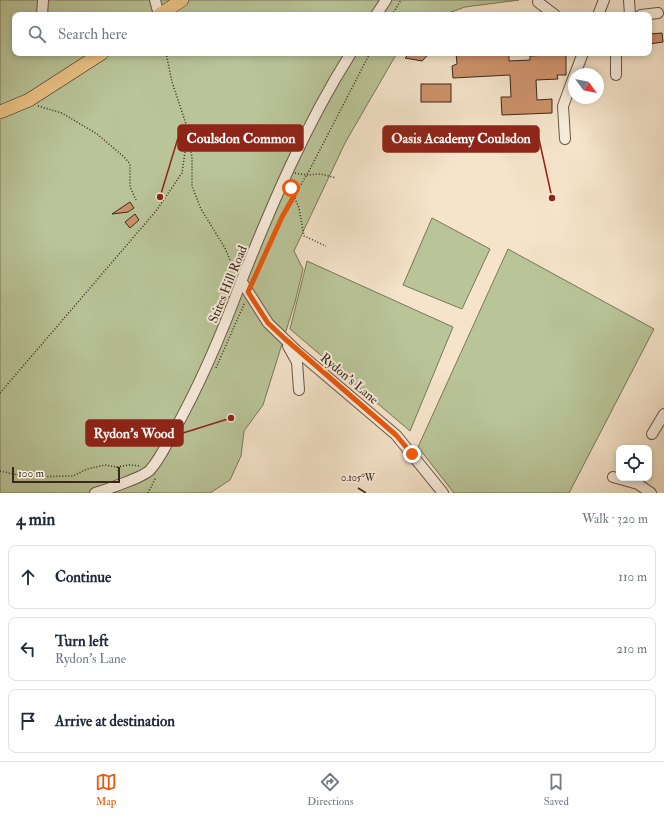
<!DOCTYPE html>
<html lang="en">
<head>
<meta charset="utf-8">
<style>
	:root { --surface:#fff; --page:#f2f2f3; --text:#1f2937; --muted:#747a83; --line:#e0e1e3; --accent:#ea580c }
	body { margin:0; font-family:"IM FELL Double Pica",serif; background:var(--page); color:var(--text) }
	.controls { position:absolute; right:12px; bottom:12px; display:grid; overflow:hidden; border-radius:8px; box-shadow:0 2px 6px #0003 }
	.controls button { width:36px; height:36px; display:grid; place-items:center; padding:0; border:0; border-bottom:1px solid var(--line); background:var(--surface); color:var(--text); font:20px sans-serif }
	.compass { position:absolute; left:568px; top:68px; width:36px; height:36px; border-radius:50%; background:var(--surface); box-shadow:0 2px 6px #0003; rotate:123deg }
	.scale { position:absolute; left:12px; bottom:10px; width:108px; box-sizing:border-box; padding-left:4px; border:2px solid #3a261c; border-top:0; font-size:11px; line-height:14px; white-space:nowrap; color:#3a261c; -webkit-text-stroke:3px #f8eddd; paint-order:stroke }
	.stop { position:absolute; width:12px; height:12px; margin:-9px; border:3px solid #ea580c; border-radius:50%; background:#fff }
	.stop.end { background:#ea580c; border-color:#fff; box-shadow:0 1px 4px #0008 }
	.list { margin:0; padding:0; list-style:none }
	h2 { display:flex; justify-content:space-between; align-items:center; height:52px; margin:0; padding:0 16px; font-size:17px }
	h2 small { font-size:13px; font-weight:400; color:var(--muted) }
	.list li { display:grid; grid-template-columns:26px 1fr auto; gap:12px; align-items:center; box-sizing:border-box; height:64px; margin:0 8px 8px; padding:0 8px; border:1px solid var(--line); border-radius:8px }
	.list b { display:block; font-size:15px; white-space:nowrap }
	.list p { margin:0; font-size:13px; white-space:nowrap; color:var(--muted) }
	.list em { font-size:13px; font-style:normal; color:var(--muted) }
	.icon { flex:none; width:22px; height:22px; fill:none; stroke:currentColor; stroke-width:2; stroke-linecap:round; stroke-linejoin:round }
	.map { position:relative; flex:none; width:664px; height:493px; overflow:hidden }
	.search { position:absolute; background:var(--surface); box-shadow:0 2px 6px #0003; left:12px; right:12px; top:12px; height:44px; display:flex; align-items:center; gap:10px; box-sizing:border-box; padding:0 14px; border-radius:8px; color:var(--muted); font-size:15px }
	.sheet { height:268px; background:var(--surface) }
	nav { display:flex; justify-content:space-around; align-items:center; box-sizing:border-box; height:56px; border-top:1px solid var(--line); background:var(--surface); font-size:11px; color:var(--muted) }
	nav a { display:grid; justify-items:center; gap:2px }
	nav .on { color:var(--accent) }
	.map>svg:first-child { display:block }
	.green { fill:#b9c599; stroke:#7a765a }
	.building { fill:#cd926b; stroke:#3a261c }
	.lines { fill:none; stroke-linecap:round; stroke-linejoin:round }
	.minor-casing { stroke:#695648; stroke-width:12 }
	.major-casing { stroke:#3a261c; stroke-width:14 }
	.path { stroke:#3a261c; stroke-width:1.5; stroke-dasharray:1 2; stroke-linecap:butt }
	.minor { stroke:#f8eddd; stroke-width:10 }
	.major { stroke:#eac285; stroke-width:13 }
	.route { stroke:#ea580c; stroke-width:5 }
	.ticks { fill:none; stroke:#3a261c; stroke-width:1.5 }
	.labels { text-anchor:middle; stroke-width:4; stroke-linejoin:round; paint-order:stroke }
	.street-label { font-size:13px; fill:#3a261c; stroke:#f8eddd }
	.ticks-label { font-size:10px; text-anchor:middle; fill:#3a261c; stroke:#f8eddd; stroke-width:4; stroke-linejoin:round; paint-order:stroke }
	.leader { fill:none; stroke:#8f2418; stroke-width:1.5 }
	.callout-dot { fill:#8f2418; stroke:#f8eddd; stroke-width:1.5 }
	.callout { fill:#8f2418; stroke:#8f2418; stroke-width:1.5 }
	.callout-label { font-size:14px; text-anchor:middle; font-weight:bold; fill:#fff }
</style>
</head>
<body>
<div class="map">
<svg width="664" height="493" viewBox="0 0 664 493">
	<rect width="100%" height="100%" fill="#f5e4ca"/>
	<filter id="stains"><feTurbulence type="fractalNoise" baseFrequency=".005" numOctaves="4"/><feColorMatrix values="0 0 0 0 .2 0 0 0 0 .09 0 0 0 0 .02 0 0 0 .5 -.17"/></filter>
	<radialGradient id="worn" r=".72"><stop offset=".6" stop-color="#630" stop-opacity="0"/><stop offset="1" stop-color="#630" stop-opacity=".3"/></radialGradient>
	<g class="green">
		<polygon points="0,0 519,0 465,7 443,15 15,15 15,53 397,53 345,143 294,251 303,269 295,302 263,405 244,431 241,456 230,480 210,493 0,493"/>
		<polygon points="432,218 490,249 462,309 403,285"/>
		<polygon points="508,249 654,329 569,493 454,493 418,447"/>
		<polygon points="307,261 453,327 410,431 290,329"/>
	</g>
	<g class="building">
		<polygon points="662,33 663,42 649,44 649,34"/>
		<polygon points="410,53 430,53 422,61 405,58"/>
		<polygon points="456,53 509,53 509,61 530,60 530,56 566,54 566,75 557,75 558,79 536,80 537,100 552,99 552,113 502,115 501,97 511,97 510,75 453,78 452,66 457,64"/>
		<rect x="421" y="84" width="30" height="18"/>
		<polygon points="130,202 134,208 128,212 112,214"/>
		<polygon points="135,214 139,220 130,228 125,222"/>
	</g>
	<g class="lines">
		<defs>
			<g id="minor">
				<polyline points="155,0 159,15"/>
				<polyline points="629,0 630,15"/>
				<polyline points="538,2 555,15"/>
				<polyline points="42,15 43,0"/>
				<polyline points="376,15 386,0"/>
				<polyline points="598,15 604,0"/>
				<polyline points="641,15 658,13"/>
				<polyline points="575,74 583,53"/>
				<polyline points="616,75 616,53"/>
				<polyline points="565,139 563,106 574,76"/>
				<polyline points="242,282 268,323 297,351 396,435 443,493"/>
				<polyline points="288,346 297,362 299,390"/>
				<polyline points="652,434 664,414"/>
				<polyline points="613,477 638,484 651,493"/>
				<path d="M95,493C105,490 144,477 150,470C160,459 167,443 174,431C201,383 222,333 241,282C272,204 306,124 351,53"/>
			</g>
			<g id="major">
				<polyline points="159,15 182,0"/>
				<polyline points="0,112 29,100 102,53"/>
			</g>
		</defs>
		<use href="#minor" class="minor-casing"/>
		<use href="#major" class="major-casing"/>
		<g class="path">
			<polyline points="392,15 401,0"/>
			<polyline points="166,53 172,82 188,130 192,158 192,186 201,209 225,248 235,272"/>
			<polyline points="38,106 62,113 97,134 123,156 130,164 130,187 136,200"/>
			<polyline points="295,173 307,175 321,174 336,178"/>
			<polyline points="290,187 299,208 304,236 326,246"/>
			<polyline points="252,284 282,217 309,171 370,53"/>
			<polyline points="216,368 245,302"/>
			<polyline points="0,393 156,211 182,173 188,130"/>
			<polyline points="117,467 120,475"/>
			<polyline points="0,471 27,477 73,476 87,469 105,465 117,467 129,465 141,466"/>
			<polyline points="148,493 156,477"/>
		</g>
		<use href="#minor" class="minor"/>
		<use href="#major" class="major"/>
	</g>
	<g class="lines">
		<polyline class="route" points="291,188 294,196 282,217 248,292 268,323 284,338 396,435 412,454"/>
	</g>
	<path class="ticks" d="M358,488L366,493"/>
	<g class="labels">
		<g class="street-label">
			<text transform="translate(227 284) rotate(-68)" y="5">Stites Hill Road</text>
			<text transform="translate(350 378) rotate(40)" y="5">Rydon's Lane</text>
		</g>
	</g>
	<g class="ticks-label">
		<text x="358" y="481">0.105°W</text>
	</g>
	<path class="leader" d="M160 197L178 138M552 198L539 139M231 418L183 433"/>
	<g class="callout-dot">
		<circle cx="160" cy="197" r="4"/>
		<circle cx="552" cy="198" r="4"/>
		<circle cx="231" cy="418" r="4"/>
	</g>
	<g class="callout">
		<rect x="178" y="125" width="125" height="26" rx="4"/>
		<rect x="383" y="126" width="156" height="26" rx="4"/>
		<rect x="86" y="420" width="97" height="26" rx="4"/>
	</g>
	<g class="callout-label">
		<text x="241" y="143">Coulsdon Common</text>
		<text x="461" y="143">Oasis Academy Coulsdon</text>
		<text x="134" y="438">Rydon's Wood</text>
	</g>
	<rect width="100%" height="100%" filter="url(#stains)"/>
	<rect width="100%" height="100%" fill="url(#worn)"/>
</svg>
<div class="controls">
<button><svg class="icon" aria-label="locate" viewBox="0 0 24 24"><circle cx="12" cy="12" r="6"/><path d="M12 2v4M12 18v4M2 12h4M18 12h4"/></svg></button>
</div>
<svg class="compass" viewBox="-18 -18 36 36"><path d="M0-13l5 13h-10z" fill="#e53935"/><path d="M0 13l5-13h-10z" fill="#747a83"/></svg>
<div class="scale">100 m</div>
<div class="stop" style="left:291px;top:188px"></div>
<div class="stop end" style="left:412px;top:454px"></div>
<div class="search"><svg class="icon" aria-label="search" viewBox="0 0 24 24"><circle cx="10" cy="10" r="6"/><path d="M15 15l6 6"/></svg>Search here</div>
</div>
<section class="sheet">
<h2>4 min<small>Walk · 320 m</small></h2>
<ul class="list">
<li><svg class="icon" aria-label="ahead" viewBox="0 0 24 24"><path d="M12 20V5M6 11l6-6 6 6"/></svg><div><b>Continue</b></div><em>110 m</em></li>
<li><svg class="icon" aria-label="left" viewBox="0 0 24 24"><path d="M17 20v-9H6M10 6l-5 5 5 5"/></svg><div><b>Turn left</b><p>Rydon's Lane</p></div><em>210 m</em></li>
<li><svg class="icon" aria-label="arrive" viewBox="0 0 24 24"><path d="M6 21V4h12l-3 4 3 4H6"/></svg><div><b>Arrive at destination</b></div></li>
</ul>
</section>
<nav>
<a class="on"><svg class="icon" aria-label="map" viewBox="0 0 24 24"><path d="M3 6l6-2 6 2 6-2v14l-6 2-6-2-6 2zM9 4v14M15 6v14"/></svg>Map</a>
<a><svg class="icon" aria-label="directions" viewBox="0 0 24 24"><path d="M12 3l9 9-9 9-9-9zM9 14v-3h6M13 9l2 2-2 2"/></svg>Directions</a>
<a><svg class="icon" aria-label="saved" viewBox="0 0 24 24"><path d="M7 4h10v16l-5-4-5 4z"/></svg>Saved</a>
</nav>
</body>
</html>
